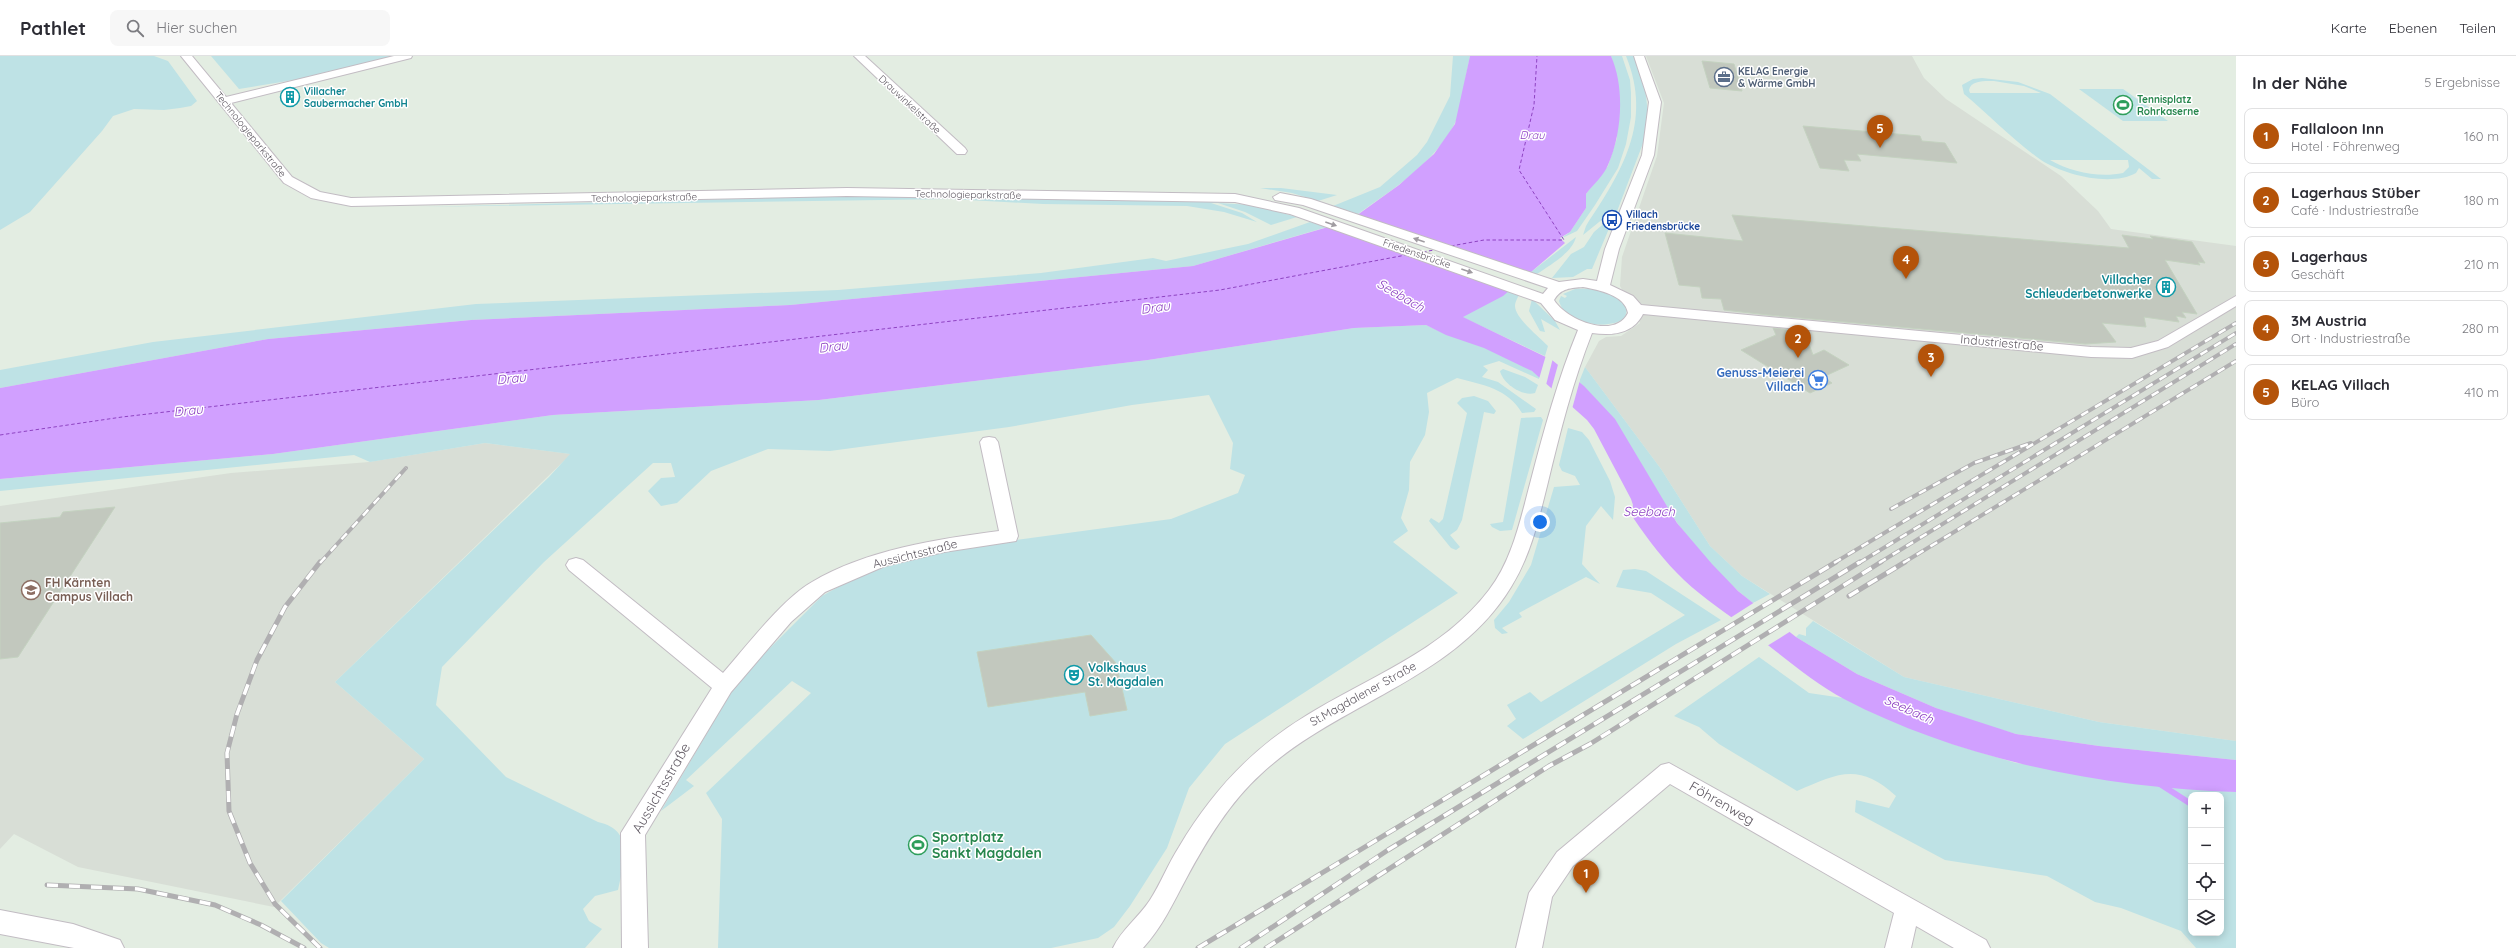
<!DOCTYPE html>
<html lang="de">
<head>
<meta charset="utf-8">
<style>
	:root { --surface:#fff; --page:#f7f7f7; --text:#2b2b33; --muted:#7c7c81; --line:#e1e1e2; --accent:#b45309 }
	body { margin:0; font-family:Quicksand,sans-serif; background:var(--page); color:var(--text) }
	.controls { position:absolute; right:12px; bottom:12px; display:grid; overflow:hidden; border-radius:8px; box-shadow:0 2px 10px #0003 }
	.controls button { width:36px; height:36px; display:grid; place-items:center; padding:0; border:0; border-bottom:1px solid var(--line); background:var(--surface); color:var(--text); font:20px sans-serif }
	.you { position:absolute; left:1540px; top:466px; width:14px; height:14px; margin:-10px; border:3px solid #fff; border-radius:50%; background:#1a73e8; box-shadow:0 0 0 6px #1a73e833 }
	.badge { display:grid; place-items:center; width:26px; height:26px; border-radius:50%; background:var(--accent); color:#fff; font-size:13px; font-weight:700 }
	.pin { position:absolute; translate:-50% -33px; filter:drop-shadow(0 1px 2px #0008) }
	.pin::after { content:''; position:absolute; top:21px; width:14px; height:12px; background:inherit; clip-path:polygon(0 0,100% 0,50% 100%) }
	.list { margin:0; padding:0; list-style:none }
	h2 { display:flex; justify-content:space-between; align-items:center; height:52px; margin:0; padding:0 16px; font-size:17px }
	h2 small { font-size:13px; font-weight:400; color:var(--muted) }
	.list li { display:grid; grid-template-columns:26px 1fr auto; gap:12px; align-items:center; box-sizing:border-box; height:56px; margin:0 8px 8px; padding:0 8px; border:1px solid var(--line); border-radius:8px }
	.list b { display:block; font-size:15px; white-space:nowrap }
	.list p { margin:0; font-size:13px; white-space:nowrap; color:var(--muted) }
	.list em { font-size:13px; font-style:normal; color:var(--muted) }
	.icon { flex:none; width:22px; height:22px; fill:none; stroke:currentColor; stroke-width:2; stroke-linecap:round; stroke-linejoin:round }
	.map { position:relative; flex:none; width:2236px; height:892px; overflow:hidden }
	header { display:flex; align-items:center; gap:24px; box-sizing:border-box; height:56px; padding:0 20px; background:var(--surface); border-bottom:1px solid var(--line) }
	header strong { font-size:19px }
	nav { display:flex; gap:22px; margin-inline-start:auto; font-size:14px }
	.search { width:280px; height:36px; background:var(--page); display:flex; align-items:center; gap:10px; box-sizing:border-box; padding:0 14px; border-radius:8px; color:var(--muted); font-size:15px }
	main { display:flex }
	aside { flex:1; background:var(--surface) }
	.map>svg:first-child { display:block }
	.industrial { fill:#d8ded6 }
	.green { fill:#bee2e5; fill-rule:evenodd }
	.water { fill:#d1a0ff }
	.pier { fill:#e3ede2 }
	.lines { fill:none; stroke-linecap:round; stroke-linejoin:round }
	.stream { stroke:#d1a0ff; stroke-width:6 }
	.ferry { stroke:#8e43c2; stroke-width:1; stroke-dasharray:3.5 2.5; stroke-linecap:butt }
	.building { fill:#c2c8be; stroke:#c4d2c0 }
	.minor-casing { stroke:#c2bcc3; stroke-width:2 }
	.minor { fill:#fff; fill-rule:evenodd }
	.rail-far1-casing { stroke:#b0afb1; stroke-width:4 }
	.rail-casing { stroke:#b0afb1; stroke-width:5 }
	.rail-far1 { stroke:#fff; stroke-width:2.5; stroke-dasharray:8; stroke-linecap:butt }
	.rail { stroke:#fff; stroke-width:3.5; stroke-dasharray:11; stroke-linecap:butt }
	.oneway { fill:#a09ca1 }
	.labels { text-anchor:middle; stroke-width:3; stroke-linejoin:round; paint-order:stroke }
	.far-service-label { font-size:10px; font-weight:bold; fill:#4e5e75; stroke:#fff; text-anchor:start }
	.far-culture-label { font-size:10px; font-weight:bold; fill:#0d838f; stroke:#fff; text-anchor:start }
	.far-leisure-label { font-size:10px; font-weight:bold; fill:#27864d; stroke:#fff; text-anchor:start }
	.far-street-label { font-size:10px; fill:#605a63; stroke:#fff }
	.far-transit-label { font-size:10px; font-weight:bold; fill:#164399; stroke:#fff; text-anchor:start }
	.far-water-label { font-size:11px; font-style:italic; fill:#8e43c2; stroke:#fff }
	.culture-label { font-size:12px; font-weight:bold; fill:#0d838f; stroke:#fff; text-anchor:end }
	.street-label { font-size:12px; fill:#605a63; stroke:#fff }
	.shop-label { font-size:12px; font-weight:bold; fill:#366cbe; stroke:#fff; text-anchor:end }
	.education-label { font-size:12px; font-weight:bold; fill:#785e54; stroke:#fff; text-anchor:start }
	.water-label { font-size:13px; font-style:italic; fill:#8e43c2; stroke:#fff }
	.near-street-label { font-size:14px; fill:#605a63; stroke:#fff }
	.near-leisure-label { font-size:14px; font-weight:bold; fill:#27864d; stroke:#fff; text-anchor:start }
</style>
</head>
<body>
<header>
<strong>Pathlet</strong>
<div class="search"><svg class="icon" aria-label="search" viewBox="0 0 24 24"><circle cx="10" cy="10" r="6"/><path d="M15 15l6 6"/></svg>Hier suchen</div>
<nav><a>Karte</a><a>Ebenen</a><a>Teilen</a></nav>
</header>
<main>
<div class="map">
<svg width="2236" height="892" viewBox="0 0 2236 892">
	<rect width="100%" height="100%" fill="#e3ede2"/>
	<g class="industrial">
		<polygon points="1646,0 1912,0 1924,22 1946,43 2061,120 2098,155 2111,173 2236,190 2236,685 2099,666 1904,621 1742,520 1710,490 1661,413 1585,311 1599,285 1606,281 1621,280 1640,267 1620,230 1622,201 1657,100 1664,47"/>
		<polygon points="485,387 571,398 335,626 424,703 274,851 78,811 14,778 0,793 0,450 231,417 369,406"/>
	</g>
	<g class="green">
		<polygon points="0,0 154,0 168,5 197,45 191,50 180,52 164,54 134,53 113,60 102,75 30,156 0,174"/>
		<polygon points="211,0 396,0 312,21 239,33"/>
		<path d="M1453,0H1470L1468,10C1464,26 1462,55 1454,69C1433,108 1393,133 1358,158L1333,150L1380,131L1417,99L1427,86L1450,40Z"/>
		<polygon points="1611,0 1622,0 1630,24 1631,37 1631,61 1626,88 1618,112 1595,149 1577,175 1560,183 1570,176 1586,152 1586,138 1608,110 1617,82 1613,6"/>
		<path d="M1626,0H1636C1645,27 1651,54 1645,82L1616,158L1604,162L1583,179L1586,170C1622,115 1653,67 1626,0Z"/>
		<path d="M1982,22L2018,26L2050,38L2161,123H2152L2139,112L2136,117C2111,131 2064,119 2041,104C2014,85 1989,59 1964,38L1962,29L1973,23ZM1994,25L2024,30L2041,37H1970L1969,34C1971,24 1985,25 1994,25ZM2050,104H2128L2129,111L2123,117C2099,122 2071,116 2050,104Z"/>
		<polygon points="2079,33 2123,33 2168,65 2123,65"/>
		<polygon points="1260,132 1281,132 1337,139 1318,145 1292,137"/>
		<polygon points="884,139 1206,143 1241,146 1211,147 1242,157 1257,166 1224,156 1187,150 1043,148 950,143 418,151"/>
		<polygon points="1218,147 1253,149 1297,161 1271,169 1245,156"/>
		<polygon points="1613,163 1592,213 1587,213 1573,221 1552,222 1571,198 1584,191 1594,176 1608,164"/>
		<polygon points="1310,166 1327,171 1193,210 790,249 471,264 268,283 0,332 0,314 153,286 476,248 838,234 1041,217 1153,202 1166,205 1248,188"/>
		<path d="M1576,181C1572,197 1550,209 1537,218L1531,216Z"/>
		<path d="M1575,233C1594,232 1617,235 1627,253L1625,262C1608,275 1565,268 1559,245L1561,240L1565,242L1567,240L1563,238Z"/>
		<path d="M1510,234L1520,237C1518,241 1515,246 1515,250C1515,262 1540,282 1548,290L1545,300L1462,261Z"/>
		<polygon points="1532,243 1555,265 1560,274 1541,263 1545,276 1540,275 1529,255"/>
		<path d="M1426,269C1463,287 1507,294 1540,321L1539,323L1499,305L1483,310L1488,314L1482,321L1498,326L1536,353L1534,356L1522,357C1507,332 1483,329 1457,322L1427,337L1429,356L1425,379L1410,406L1409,434L1401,462L1408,475L1393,486L1458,537L1225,688L1189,732L1167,792L1130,850L1114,871L1098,882L1051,892H718L722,763L706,737L811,637L792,625L686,724L694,730L661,755L739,623L822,540L865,516L964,491L1171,463L1238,437L1245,419L1230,413L1233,387L1209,339L1132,349L1009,371L830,395L768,393L711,415L677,447L661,450L648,435L661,422L675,421L671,407H653L544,506L442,611L436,649L506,721L598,766C635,774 624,806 618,834L595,840L583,853L589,865L602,873L585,892H329L321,887L281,845L424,703L335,626L549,421L570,398L485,387L370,406L354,399L0,435V423L273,398L553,359L819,344L1148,304L1354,272Z"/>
		<path d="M1585,311L1661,413L1710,490L1742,520L1770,538L1753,547C1725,525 1697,497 1678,468C1646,420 1622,366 1579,326Z"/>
		<path d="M1503,313L1525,321L1538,329L1535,337C1523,341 1503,328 1500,315Z"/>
		<polygon points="1474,340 1488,345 1496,355 1494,358 1484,356 1462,464 1457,474 1450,479 1460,491 1456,494 1451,492 1429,465 1431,462 1439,467 1443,463 1467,357 1457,347 1462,342"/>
		<polygon points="1541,361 1543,364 1512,474 1500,475 1492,471 1490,468 1503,466 1521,362"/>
		<polygon points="1568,372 1582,376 1589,384 1610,425 1615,441 1613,464 1601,450 1586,470 1582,508 1600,528 1586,521 1519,557 1522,561 1502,572 1508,577 1502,578 1495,572 1494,564 1509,546 1531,509 1554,431 1580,429 1575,420 1562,415 1559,409"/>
		<polygon points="1635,513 1646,515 1721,564 1676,588 1523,683 1507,670 1516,663 1507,649 1530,636 1541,646 1685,559 1651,537 1616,531 1623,514"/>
		<polygon points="1813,565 1904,621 2099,666 2236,685 2236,704 2099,690 2016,678 1988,670 1936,652 1857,618 1796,581 1799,578 1806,580 1806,572"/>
		<path d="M1759,601L1809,637L1843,642L1952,688L2016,707L2236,736V892H2196L2181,875L2121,852L2095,846L2047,820L1945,804L1855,756L1856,744L1889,752L1896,740C1859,706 1838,717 1797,735L1719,688L1699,671L1674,660ZM2191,739H2221V877H2191Z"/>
	</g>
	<path class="water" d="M1470,0H1611C1625,32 1622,77 1608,109C1604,119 1593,129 1586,138V152L1570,176L1560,182L1565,187L1503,240L1463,261L1552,304L1584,330L1615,363L1677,467L1712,508L1738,535L1796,581L1857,618L1936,652L2016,678L2099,690L2236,704V736C2105,732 1961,704 1844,643C1811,625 1780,598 1750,575C1728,558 1704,543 1684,524C1665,506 1649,485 1634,463L1631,457L1633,449L1631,443L1594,373L1587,364L1532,315L1484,292L1446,279L1426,269L1354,272L1148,304L819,344L553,359L273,398L0,423V332L268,283L471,264L790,249L1193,210L1349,165L1399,129L1434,98L1455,68Z"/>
	<g class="pier">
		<polygon points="1356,158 1533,217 1512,235 1324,170 1348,163"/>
		<polygon points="1546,299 1553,302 1546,329 1539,323"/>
		<polygon points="1559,305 1580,324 1572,353 1551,334"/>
		<polygon points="1755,546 1791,575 1767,590 1730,562"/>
	</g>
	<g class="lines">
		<polyline class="stream" points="2160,728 2191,748"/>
		<g class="ferry">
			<polyline points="1451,190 1484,184 1564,184 1519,114 1534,49 1537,0"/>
			<polyline points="1423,196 1434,194"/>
			<polyline points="0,379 122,361 1220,234 1406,199"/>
		</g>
	</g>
	<g class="building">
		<polygon points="1702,5 1734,8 1742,35 1710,32"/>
		<polygon points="1803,70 1920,80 1922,85 1945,87 1957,107 1857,98 1861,105 1844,104 1849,115 1820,112"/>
		<polygon points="1732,159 2129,192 2122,179 2153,183 2150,180 2192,186 2205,207 2198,206 2200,209 2165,204 2197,258 2182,256 2186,262 2176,260 2179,266 2144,261 2146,271 2102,267 2116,286 2085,288 1768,259 1724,254 1721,243 1702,242 1700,231 1679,229 1665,177 1743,185"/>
		<polygon points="1773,272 1804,275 1813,299 1824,294 1849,309 1823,321 1832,327 1810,337 1741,294 1776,279"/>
		<polygon points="115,451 18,601 0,603 0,467 60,461 63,456"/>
		<polygon points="1091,579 1116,607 1127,654 1090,660 1085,636 988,651 977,596"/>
	</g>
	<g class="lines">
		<defs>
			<g id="minor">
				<path d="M181,0H192L226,41L394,0H412L411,2L231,47L292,121L320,136L351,142L847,132L1235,138L1299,152L1543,238L1548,232L1303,149L1275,144L1273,141L1280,137L1311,143L1559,226L1583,223L1597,225L1605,193L1642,99L1649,46L1634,0H1644L1661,46L1654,99L1619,193L1610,229L1633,240L1641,249L2091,291L2131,292L2158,285L2236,240V250L2168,291L2132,302L2091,301L1643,258C1633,278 1612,280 1592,277C1573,325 1560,376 1548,426C1539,462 1531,499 1511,531C1455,624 1337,647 1261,718C1230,746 1207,784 1187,821C1173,847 1163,870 1143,892H1113C1121,874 1139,861 1150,844C1161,827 1168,808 1179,791C1211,737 1250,694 1304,661C1368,621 1442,596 1489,534C1513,503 1521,461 1531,424C1544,374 1558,323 1578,274L1555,264L1541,247L1290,158L1235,146L847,140L351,150L311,142L284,127ZM1583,231C1599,234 1625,239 1628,257C1615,284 1566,264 1554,244C1561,232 1571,232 1583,231Z"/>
				<polygon points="854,0 865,0 965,92 967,95 965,98 957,98"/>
				<path d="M989,381L995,382L998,386L1018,480L1016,485L944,496L885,510L825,536L791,566L731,636L645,779L648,892H622L621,777L712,632L569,514L566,509L569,504L576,502L583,504L723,617C746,591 782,543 812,526C866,494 937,483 999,475L980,386L983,382Z"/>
				<polygon points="1669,707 1986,884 1990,892 1954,892 1916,870 1911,892 1885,892 1894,857 1670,728 1573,810 1552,841 1542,892 1516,892 1529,837 1557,796 1661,709"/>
				<polygon points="0,854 73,868 120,884 124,892 74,892 0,878"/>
			</g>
		</defs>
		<use href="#minor" class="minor-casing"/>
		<use href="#minor" class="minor"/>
		<defs>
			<g id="rail-far1">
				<polyline points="1891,453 1974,407 2031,387"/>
				<polyline points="320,507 406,412"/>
				<polyline points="1834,507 2236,267"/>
				<polyline points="1859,507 2236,277"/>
				<polyline points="1879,507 2236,288"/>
				<polyline points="1903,507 2236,305"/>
			</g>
			<g id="rail">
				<polyline points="1849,540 1905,506"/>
				<polyline points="47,829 138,833 215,849 261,869 304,892"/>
				<polyline points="320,892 275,848 250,807 229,755 227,697 237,658 257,604 285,551 320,506"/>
				<polyline points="1198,892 1836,506"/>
				<polyline points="1241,892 1388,794 1860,506"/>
				<polyline points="1266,892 1549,710 1590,688 1881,506"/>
			</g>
		</defs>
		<use href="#rail-far1" class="rail-far1-casing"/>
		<use href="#rail" class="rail-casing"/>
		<use href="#rail-far1" class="rail-far1"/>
		<use href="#rail" class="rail"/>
	</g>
	<defs><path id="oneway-solid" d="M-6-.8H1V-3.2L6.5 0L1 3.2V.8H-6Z"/></defs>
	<g class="oneway">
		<use href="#oneway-solid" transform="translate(1331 168) rotate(19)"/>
		<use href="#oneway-solid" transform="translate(1419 184) rotate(-161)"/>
		<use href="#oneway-solid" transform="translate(1467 215) rotate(19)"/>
	</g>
	<defs>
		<symbol id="office-ring" viewBox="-11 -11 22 22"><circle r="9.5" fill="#fff" stroke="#5c6f8a" stroke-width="1.5"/><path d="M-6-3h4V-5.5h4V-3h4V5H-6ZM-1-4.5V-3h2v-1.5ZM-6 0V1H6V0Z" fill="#5c6f8a"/></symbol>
		<symbol id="building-ring" viewBox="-11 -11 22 22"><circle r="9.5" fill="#fff" stroke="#0f9aa8" stroke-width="1.5"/><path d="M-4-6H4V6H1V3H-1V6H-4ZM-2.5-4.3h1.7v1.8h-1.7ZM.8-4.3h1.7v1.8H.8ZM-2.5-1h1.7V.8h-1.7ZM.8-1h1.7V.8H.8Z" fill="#0f9aa8"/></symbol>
		<symbol id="stadium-ring" viewBox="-11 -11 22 22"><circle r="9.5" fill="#fff" stroke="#2e9e5b" stroke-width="1.5"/><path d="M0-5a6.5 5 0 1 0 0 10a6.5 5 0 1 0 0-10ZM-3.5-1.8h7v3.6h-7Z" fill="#2e9e5b"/></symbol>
		<symbol id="bus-ring" viewBox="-11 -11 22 22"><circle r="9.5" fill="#fff" stroke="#1a4fb4" stroke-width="1.5"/><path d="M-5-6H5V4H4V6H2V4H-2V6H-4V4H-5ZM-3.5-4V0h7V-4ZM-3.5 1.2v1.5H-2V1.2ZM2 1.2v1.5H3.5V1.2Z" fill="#1a4fb4"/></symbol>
		<symbol id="supermarket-ring" viewBox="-11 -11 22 22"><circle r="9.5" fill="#fff" stroke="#3f7fe0" stroke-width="1.5"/><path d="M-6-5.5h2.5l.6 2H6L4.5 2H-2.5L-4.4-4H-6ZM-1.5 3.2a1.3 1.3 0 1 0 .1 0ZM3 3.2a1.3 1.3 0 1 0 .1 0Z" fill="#3f7fe0"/></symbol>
		<symbol id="university-ring" viewBox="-11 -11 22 22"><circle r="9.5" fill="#fff" stroke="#8d6e63" stroke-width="1.5"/><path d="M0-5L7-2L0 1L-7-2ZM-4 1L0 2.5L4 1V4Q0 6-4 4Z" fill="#8d6e63"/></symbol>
		<symbol id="theatre-ring" viewBox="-11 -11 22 22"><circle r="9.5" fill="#fff" stroke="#0f9aa8" stroke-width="1.5"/><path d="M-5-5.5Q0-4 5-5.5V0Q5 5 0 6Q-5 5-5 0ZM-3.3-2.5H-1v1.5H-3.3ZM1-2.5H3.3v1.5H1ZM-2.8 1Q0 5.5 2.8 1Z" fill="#0f9aa8"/></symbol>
	</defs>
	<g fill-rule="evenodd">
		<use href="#office-ring" x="1713" y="10" width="22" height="22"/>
		<use href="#building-ring" x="279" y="30" width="22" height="22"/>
		<use href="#stadium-ring" x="2112" y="38" width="22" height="22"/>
		<use href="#bus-ring" x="1601" y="153" width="22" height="22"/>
		<use href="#building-ring" x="2155" y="220" width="22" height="22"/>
		<use href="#supermarket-ring" x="1807" y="313" width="22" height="22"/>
		<use href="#university-ring" x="20" y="523" width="22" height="22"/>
		<use href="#theatre-ring" x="1063" y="608" width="22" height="22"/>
		<use href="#stadium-ring" x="907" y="778" width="22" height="22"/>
	</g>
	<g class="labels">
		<g class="far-service-label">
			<text x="1738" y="19">KELAG Energie<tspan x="1738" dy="12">&amp; Wärme GmbH</tspan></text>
		</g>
		<g class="far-culture-label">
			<text x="304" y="39">Villacher<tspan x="304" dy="12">Saubermacher GmbH</tspan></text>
		</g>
		<g class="far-leisure-label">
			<text x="2137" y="47">Tennisplatz<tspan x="2137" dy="12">Rohrkaserne</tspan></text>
		</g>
		<g class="far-street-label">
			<text transform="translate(910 48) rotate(43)" y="4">Drauwinkelstraße</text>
			<text transform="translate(251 78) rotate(51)" y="4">Technologieparkstraße</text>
			<text transform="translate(968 138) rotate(1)" y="4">Technologieparkstraße</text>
			<text transform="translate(644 141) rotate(-1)" y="4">Technologieparkstraße</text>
			<text transform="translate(1417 197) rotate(19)" y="4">Friedensbrücke</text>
		</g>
		<g class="far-transit-label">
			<text x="1626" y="162">Villach<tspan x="1626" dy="12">Friedensbrücke</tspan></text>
		</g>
		<g class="far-water-label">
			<text x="1532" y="83">Drau</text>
		</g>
		<g class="culture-label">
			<text x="2152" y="228">Villacher<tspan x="2152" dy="14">Schleuderbetonwerke</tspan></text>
			<text x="1088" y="616" text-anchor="start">Volkshaus<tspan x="1088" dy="14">St. Magdalen</tspan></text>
		</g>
		<g class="street-label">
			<text transform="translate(2002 287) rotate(5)" y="4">Industriestraße</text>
			<text transform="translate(915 498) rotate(-14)" y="4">Aussichtsstraße</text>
			<text transform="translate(1363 638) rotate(-29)" y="4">St.Magdalener Straße</text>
		</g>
		<g class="shop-label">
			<text x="1804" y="321">Genuss-Meierei<tspan x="1804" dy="14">Villach</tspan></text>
		</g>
		<g class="education-label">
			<text x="45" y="531">FH Kärnten<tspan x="45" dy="14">Campus Villach</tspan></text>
		</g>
		<g class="water-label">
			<text transform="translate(1401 239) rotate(30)" y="5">Seebach</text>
			<text transform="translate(1155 251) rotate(-8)" y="5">Drau</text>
			<text transform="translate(833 290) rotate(-7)" y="5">Drau</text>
			<text transform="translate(511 322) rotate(-6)" y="5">Drau</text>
			<text transform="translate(188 354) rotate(-6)" y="5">Drau</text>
			<text x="1649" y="460">Seebach</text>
			<text transform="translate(1909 653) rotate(24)" y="5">Seebach</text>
		</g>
		<g class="near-street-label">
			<text transform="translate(661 732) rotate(-60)" y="5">Aussichtsstraße</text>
			<text transform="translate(1722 747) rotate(30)" y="5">Föhrenweg</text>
		</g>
		<g class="near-leisure-label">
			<text x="932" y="786">Sportplatz<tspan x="932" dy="16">Sankt Magdalen</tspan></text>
		</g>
	</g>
</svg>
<div class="controls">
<button>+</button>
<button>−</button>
<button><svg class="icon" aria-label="locate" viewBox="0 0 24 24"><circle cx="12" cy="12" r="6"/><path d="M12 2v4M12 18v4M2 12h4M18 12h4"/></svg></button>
<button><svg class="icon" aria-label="layers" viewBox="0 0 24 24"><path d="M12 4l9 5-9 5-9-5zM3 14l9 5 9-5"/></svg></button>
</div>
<div class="you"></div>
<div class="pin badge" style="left:1586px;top:837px">1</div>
<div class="pin badge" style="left:1798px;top:302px">2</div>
<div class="pin badge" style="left:1931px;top:321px">3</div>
<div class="pin badge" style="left:1906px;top:223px">4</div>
<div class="pin badge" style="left:1880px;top:92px">5</div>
</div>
<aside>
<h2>In der Nähe<small>5 Ergebnisse</small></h2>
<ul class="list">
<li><span class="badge">1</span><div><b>Fallaloon Inn</b><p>Hotel · Föhrenweg</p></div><em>160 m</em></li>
<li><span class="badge">2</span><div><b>Lagerhaus Stüber</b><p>Café · Industriestraße</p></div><em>180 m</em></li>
<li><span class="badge">3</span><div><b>Lagerhaus</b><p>Geschäft</p></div><em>210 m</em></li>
<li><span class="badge">4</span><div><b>3M Austria</b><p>Ort · Industriestraße</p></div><em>280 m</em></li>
<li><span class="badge">5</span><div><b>KELAG Villach</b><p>Büro</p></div><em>410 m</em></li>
</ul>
</aside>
</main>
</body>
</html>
